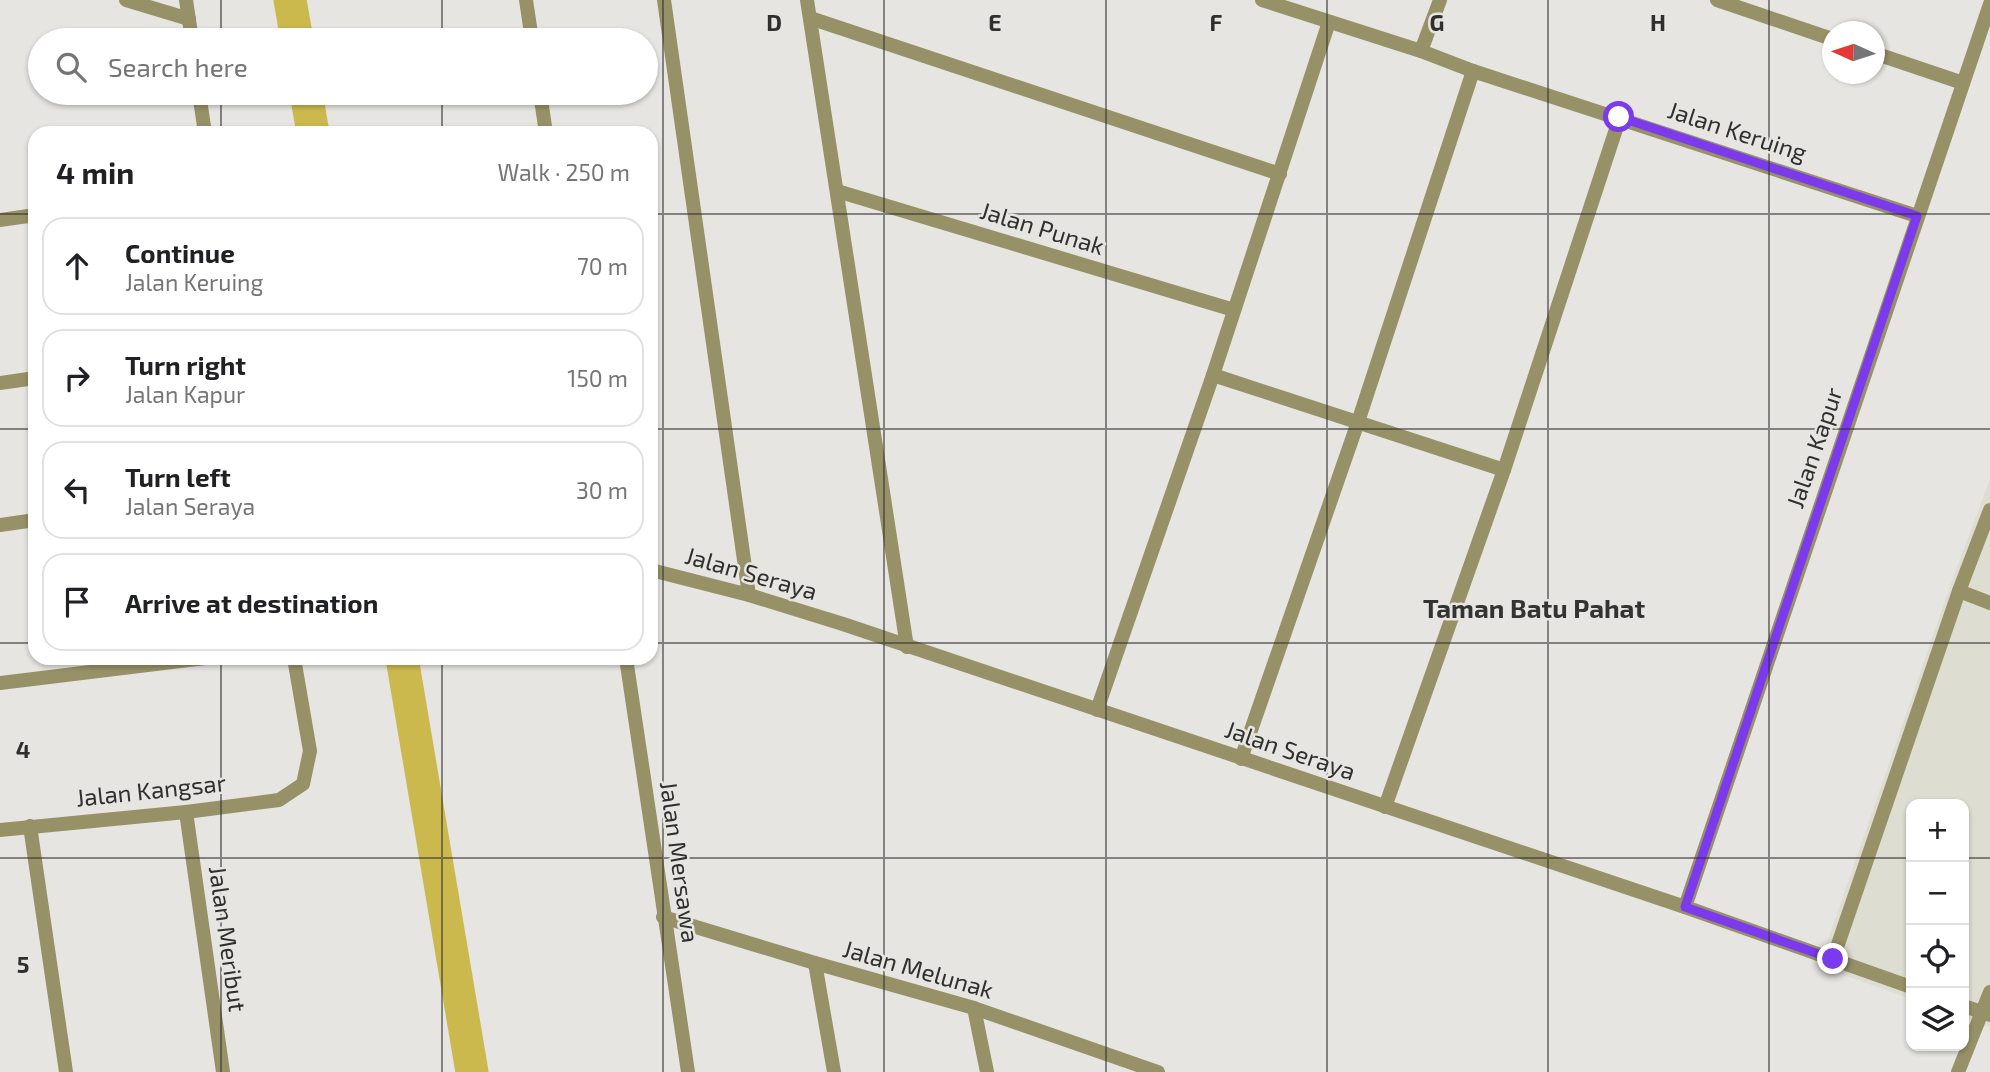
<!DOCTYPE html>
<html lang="en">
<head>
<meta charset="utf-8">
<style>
	:root { --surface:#fff; --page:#f6f6f6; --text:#202124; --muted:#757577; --line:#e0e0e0 }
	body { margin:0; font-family:"Exo 2",sans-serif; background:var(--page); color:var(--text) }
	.controls { position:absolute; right:21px; bottom:21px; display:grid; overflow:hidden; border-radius:14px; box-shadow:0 2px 5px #0004 }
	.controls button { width:63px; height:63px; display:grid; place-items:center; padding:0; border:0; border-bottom:2px solid var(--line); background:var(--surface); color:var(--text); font:35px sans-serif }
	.compass { position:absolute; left:1822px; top:21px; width:63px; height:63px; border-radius:50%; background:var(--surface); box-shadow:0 2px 5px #0004; rotate:273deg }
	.stop { position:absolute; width:21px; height:21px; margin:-16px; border:5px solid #7c3aed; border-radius:50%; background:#fff }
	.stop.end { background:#7c3aed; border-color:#fff; box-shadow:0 2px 7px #0008 }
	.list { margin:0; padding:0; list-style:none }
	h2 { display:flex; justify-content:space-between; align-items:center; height:91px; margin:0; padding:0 28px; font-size:30px }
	h2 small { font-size:23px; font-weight:400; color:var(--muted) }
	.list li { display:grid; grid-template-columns:46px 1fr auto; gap:21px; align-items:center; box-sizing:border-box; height:98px; margin:0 14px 14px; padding:0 14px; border:2px solid var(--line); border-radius:21px }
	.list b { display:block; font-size:26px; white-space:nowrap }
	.list p { margin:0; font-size:23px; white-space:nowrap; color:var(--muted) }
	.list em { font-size:23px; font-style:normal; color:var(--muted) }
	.icon { flex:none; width:38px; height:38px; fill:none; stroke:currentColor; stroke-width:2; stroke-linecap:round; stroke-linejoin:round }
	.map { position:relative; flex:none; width:1990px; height:1072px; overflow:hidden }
	.search { position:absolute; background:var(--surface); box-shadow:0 2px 5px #0004; left:28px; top:28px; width:630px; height:77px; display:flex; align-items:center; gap:18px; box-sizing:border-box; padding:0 24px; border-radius:38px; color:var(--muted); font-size:26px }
	.panel { position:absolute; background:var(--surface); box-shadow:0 2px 5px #0004; left:28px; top:126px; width:630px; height:539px; border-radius:21px }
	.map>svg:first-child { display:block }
	.built { fill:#deddd2 }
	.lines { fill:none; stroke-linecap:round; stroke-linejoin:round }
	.canal { stroke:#cbb94e; stroke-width:33 }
	.service { stroke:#979168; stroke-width:14 }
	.minor { stroke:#979168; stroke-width:14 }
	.route { stroke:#7c3aed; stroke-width:9 }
	.grid { fill:none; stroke:#2f2f2e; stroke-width:2; stroke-opacity:0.55 }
	.labels { text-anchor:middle; stroke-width:5; stroke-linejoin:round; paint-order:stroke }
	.street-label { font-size:24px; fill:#2f2f2e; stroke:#e6e5e2 }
	.neighbourhood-label { font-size:26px; font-weight:bold; fill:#333331; stroke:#e6e5e2 }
	.grid-label { font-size:23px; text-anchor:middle; font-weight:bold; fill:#2f2f2e; stroke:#e6e5e2; stroke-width:5; stroke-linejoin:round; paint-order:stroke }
</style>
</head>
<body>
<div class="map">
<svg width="1990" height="1072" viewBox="0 0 1990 1072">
	<rect width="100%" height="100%" fill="#e6e5e2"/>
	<polygon class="built" points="1990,479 1990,1027 1964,1018 1964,804 1911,804 1911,999 1819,966 1952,581"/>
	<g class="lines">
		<g class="canal">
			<polyline points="290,0 297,40"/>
			<polyline points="306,93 313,133"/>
			<polyline points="402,658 472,1072"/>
		</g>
		<g class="service">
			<polyline points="664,0 749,595"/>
			<polyline points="1717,0 1832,39"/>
			<polyline points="810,18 1280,174"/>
			<polyline points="1421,51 1440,0"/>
			<polyline points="1874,53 1963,83"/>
			<polyline points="1213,375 1504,470"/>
			<polyline points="0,383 35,378"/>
			<polyline points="1959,591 1990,603"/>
			<polyline points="0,683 205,658"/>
			<polyline points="1241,759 1358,422 1473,71"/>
			<polyline points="30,826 66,1072"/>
			<polyline points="1833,959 1959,591 1990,510"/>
			<polyline points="815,963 834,1072"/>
		</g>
		<g class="minor">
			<polyline points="126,0 189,19"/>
			<polyline points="186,0 192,40"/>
			<polyline points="526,0 532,40"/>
			<polyline points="807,0 907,647"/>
			<polyline points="1262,0 1421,51 1473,71 1917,216"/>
			<polyline points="199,93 205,133"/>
			<polyline points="540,93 546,133"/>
			<polyline points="837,191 1234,310"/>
			<polyline points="0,220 35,215"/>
			<polyline points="0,525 35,520"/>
			<polyline points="651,570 749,595 843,624 1685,907 1911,987"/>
			<polyline points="626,658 688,1072"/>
			<polyline points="1097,710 1213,375 1329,22"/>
			<polyline points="1385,807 1504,470 1620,117"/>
			<polyline points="186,812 223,1072"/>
			<polyline points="0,830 186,812 279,800 303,784 310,751 294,658"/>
			<polyline points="1685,907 1990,4"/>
			<polyline points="663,917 815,963 974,1008 1158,1072"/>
			<polyline points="1964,1006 1990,1015"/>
			<polyline points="974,1008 987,1072"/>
			<polyline points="1958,1072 1990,992"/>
		</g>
	</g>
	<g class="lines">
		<polyline class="route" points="1619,117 1917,216 1685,907 1833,959"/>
	</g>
	<path class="grid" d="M221,0V40M442,0V40M663,0V1072M884,0V1072M1106,0V1072M1327,0V1072M1548,0V1072M1769,0V1072M221,93V133M442,93V133M0,214H35M651,214H1990M0,429H35M651,429H1990M0,643H35M651,643H1990M221,658V1072M442,658V1072M0,858H1911M1964,858H1990"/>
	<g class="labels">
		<g class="street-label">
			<text transform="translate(1737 132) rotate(18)" y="8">Jalan Keruing</text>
			<text transform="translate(1042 229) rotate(17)" y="8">Jalan Punak</text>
			<text transform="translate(1815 448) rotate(-71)" y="8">Jalan Kapur</text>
			<text transform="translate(751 574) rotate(16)" y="8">Jalan Seraya</text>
			<text transform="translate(1290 751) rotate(19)" y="8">Jalan Seraya</text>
			<text transform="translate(151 791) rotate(-6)" y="8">Jalan Kangsar</text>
			<text transform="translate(679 862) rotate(82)" y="8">Jalan Mersawa</text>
			<text transform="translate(227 939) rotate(82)" y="8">Jalan Meribut</text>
			<text transform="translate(918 970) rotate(16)" y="8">Jalan Melunak</text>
		</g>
		<g class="neighbourhood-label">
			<text x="1534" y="618">Taman Batu Pahat</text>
		</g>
	</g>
	<g class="grid-label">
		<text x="774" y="31">D</text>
		<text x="995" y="31">E</text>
		<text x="1216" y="31">F</text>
		<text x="1437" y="31">G</text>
		<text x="1658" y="31">H</text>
		<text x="23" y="758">4</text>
		<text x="23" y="973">5</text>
	</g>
</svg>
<div class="controls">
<button>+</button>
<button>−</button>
<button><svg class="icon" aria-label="locate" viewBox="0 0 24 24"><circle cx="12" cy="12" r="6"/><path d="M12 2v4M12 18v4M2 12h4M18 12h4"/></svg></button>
<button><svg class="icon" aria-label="layers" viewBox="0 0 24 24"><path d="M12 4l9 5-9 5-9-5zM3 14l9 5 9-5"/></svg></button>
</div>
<svg class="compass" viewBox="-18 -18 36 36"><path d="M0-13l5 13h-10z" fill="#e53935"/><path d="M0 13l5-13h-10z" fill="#757577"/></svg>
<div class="stop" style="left:1619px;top:117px"></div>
<div class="stop end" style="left:1833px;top:959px"></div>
<div class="search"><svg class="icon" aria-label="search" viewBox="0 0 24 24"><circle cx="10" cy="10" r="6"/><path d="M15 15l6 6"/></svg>Search here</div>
<section class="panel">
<h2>4 min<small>Walk · 250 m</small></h2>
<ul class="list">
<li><svg class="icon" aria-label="ahead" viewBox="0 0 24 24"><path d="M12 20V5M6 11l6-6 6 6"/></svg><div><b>Continue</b><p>Jalan Keruing</p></div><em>70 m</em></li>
<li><svg class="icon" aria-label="right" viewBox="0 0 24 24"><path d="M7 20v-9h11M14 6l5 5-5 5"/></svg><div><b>Turn right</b><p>Jalan Kapur</p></div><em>150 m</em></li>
<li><svg class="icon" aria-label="left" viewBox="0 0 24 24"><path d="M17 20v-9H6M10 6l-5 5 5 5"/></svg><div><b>Turn left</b><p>Jalan Seraya</p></div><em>30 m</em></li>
<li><svg class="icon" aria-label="arrive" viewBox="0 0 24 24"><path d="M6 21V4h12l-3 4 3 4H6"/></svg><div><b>Arrive at destination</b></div></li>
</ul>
</section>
</div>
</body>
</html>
